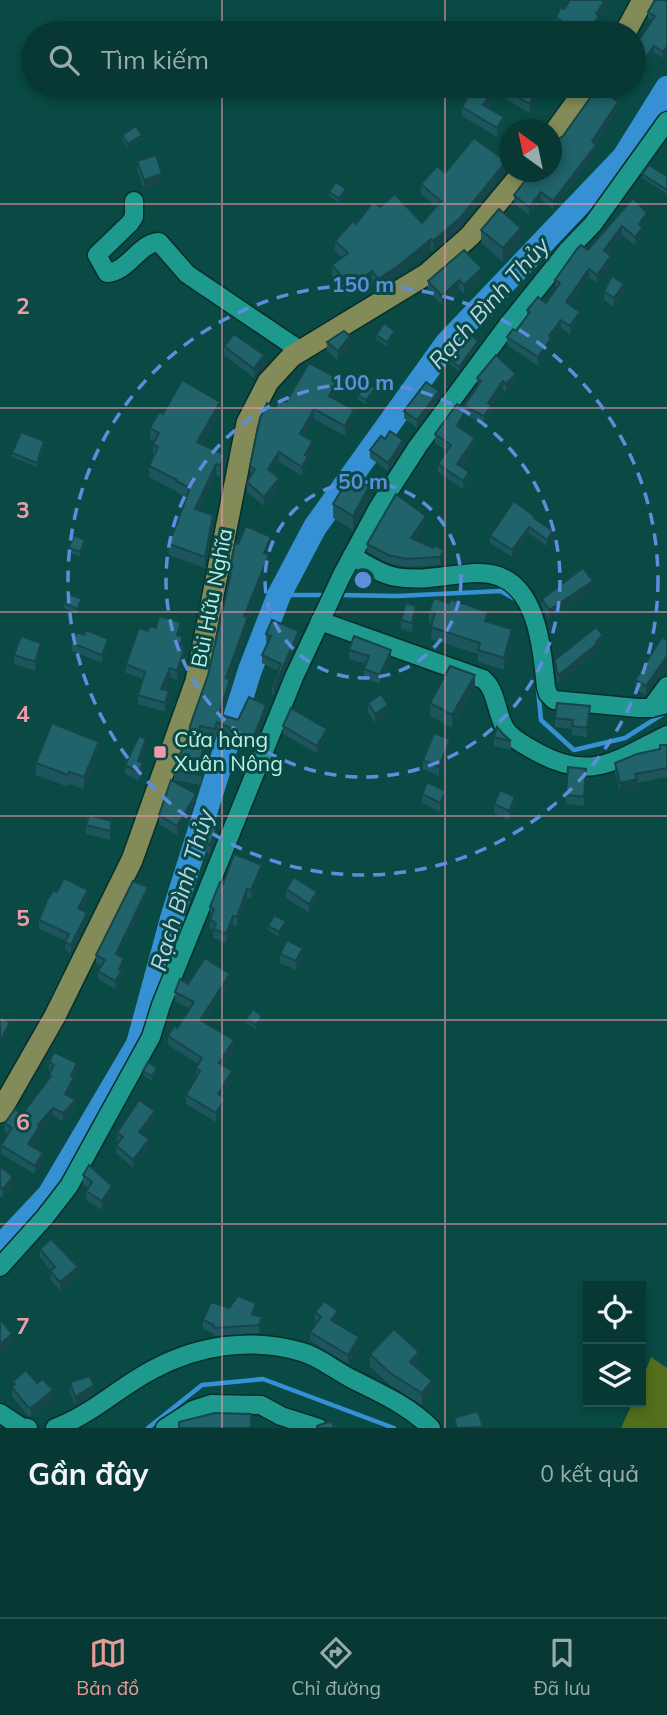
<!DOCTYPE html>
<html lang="vi">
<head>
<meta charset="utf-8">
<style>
	:root { --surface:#073833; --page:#15433f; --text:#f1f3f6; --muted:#98acac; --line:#28524e; --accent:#e69b98 }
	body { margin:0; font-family:Mulish,sans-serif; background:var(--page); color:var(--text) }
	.controls { position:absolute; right:21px; bottom:21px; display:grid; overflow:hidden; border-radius:0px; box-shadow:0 4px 10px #0003 }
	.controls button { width:63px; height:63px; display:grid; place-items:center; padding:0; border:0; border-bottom:2px solid var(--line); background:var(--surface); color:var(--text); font:35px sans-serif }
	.compass { position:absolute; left:499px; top:119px; width:63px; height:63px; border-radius:50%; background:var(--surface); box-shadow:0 4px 10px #0003; rotate:327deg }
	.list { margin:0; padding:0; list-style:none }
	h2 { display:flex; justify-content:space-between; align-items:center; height:91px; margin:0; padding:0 28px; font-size:30px }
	h2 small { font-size:23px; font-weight:400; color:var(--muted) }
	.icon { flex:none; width:38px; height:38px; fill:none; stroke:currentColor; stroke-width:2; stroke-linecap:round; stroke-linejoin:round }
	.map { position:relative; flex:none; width:667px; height:1428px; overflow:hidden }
	.search { position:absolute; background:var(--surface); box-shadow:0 4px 10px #0003; left:21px; right:21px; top:21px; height:77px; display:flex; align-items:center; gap:18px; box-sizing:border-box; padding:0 24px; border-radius:38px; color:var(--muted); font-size:26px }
	.sheet { height:189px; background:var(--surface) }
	nav { display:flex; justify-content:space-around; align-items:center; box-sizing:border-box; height:98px; border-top:2px solid var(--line); background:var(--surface); font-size:19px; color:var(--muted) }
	nav a { display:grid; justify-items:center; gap:4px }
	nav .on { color:var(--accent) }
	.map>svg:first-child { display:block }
	.green { fill:#546e1c }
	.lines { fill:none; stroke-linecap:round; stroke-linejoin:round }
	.stream { stroke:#3690d4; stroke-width:4.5 }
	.river { stroke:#3690d4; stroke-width:24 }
	.minor-casing { stroke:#082d29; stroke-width:21 }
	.major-casing { stroke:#082d29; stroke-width:24 }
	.minor { stroke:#1e998e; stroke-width:18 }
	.major { stroke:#838b58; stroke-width:21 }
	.wall { fill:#1c555b }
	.shaded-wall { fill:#16454a }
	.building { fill:#20636a; stroke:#16454a; stroke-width:2 }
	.grid { fill:none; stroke:#f29aad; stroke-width:2; stroke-opacity:0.55 }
	.ring { fill:none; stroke:#5d8ede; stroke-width:3.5; stroke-dasharray:12 9 }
	.poi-dot { fill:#f29aad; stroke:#094a44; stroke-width:2.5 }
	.labels { text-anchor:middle; stroke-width:6; stroke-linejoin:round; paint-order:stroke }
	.street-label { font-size:21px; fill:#bdeee7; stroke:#094a44 }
	.poi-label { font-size:21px; fill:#bdeee7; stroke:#094a44; text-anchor:start }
	.water-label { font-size:23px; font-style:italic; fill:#bcd3e9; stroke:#094a44 }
	.grid-label { font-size:23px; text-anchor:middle; font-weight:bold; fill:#f29aad; stroke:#094a44; stroke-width:6; stroke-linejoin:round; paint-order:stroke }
	.centre { fill:#5d8ede; stroke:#094a44; stroke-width:3.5 }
	.ring-label { font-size:21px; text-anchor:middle; font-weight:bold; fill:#5d8ede; stroke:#094a44; stroke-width:6; stroke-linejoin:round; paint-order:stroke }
</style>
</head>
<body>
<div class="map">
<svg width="667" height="1428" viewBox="0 0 667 1428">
	<rect width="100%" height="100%" fill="#094a44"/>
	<polygon class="green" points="651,1357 667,1368 667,1428 621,1428 633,1402 641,1402 641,1383"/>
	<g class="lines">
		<g class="stream">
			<polyline points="279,595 327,595"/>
			<polyline points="339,595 397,596 501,591 517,600"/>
			<polyline points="538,689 541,720 574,750 625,738 666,712"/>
			<polyline points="148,1428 202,1385 263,1379 394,1428"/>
		</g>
		<polyline class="river" points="0,1247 49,1195 138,1044 173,915 250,670 279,595 315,527 447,343 624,157 667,88"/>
		<defs>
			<g id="minor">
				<path d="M134,201V217L130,223L97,255L107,273C128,272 139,243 159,242L187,274L301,351"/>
				<path d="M352,556C366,564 380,574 396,577C423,582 449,574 476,573C537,570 541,644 546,687L548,694L554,700L638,708H651L667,704"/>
				<path d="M320,621L483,679C497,690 496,714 505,728C511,739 525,745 535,751C591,783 616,760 667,735"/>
				<polyline points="651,708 667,686"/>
				<polyline points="0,1267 45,1217 69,1186 151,1037 161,1005 294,677 342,575 378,508 418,446 507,326 568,250 593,224 667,121"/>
				<polyline points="0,1413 21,1427 28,1428"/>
				<path d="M55,1428C91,1415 118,1388 152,1370C198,1345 251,1337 302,1352C320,1357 337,1372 354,1380C382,1394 409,1406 431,1428"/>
				<polyline points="165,1428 193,1410 211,1404 261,1405 281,1416 319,1428"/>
			</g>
			<g id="major">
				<polyline points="625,33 643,0"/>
				<polyline points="552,136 588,86"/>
				<polyline points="0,1112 55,1016 132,860 196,681 247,423 268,382 292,356 427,274 470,236 523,172"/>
			</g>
		</defs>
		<use href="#minor" class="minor-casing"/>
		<use href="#major" class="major-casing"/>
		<use href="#minor" class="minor"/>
		<use href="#major" class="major"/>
	</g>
	<g class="wall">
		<polygon points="667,0 663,58 654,52 644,66 644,72 636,86 634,85 634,38 639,40 652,21 648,18 648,12"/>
		<polygon points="609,2 599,17 599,24 593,33 558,33 559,27 556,25 556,17 564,9"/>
		<polygon points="475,86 518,86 534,104 530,113 496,94 488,108 504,126 497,137 462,116 462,107"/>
		<polygon points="547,86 562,86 557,93"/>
		<polygon points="618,110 595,144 596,152 553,209 541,200 529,215 514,203 514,195"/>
		<polygon points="122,135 142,140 128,149 122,140"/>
		<polygon points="137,161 162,183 144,189 137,170"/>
		<polygon points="437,166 461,227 433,251 431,249 398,276 378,288 372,281 350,297 332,275 332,265 342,258 335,251 335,241 356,224 380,207 422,223 436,207 421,194 421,184"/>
		<polygon points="642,174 667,176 667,194 642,178"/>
		<polygon points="329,192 346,193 339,203 329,196"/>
		<polygon points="633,198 647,221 643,227 643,235 635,245 622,235 608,253 611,264 597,283 589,278 570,305 580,320 570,335 561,328 551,341 551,346 538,366 507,345 507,337 516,331 527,316 527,310 546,303 556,288 555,280 588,250"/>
		<polygon points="481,230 521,241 503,262 481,243"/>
		<polygon points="482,277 464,294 459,289 442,305 428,290 428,281"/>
		<polygon points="604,291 624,293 614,307 604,300"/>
		<polygon points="376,335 395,335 387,347 376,339"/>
		<polygon points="327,342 350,345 338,360 327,351"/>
		<polygon points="224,346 264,364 254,378 224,355"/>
		<polygon points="478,346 459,371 449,364 449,359"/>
		<polygon points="477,378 516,382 506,392 503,389 491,407 491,413 484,424 466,415 466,419 460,428 475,447 461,467 469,481 463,489 438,472 438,464 447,451 435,443 435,434 464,409 464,406 478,386"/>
		<polygon points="339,389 333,398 354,419 345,436 314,419 304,436 313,451 308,459 308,466 302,476 279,462 272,472 279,488 264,506 247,492 247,482 251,476 250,466 275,408 286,402"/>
		<polygon points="375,392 366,405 358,399 358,395"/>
		<polygon points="439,399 417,428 404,418 404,411"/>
		<polygon points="220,413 202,444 225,466 220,477 216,475 199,510 213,526 205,568 169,555 169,544 187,498 176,492 176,491 149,477 149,466 154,456 153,455 153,444 154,441 150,439 150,428 163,414"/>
		<polygon points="385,439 403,448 388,471 370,458 370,450"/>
		<polygon points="44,446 37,467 12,457 12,453"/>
		<polygon points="369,501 353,530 333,518 333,504"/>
		<polygon points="535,519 553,538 547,546 529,533 512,557 490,543 490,536"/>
		<polygon points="426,524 415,540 444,558 440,565 407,567 388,563 367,552 367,544"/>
		<polygon points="85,544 80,557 69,552 69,548"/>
		<polygon points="238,544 271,548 268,555 269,565 248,617 248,627 230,679 230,689 222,715 238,720 266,715 253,749 217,733 215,740 200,736 199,746 204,769 201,785 174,780 174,770 188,744 208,675 229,582 229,572"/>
		<polygon points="593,589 549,619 542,607 542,599"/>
		<polygon points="64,603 82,604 77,614 64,608"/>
		<polygon points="429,611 488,622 512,641 504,670 478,662 478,654 431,639 432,624 429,623"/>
		<polygon points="416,615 412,632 401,629 401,620"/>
		<polygon points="156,628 181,631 179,636 183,646 182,649 184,659 177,680 170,677 165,690 169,700 165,712 138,704 138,695 143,679 126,673 126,664 148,631"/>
		<polygon points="266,634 299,639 274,695 272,694 272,686 278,671 262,663 262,655 268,643 266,642"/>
		<polygon points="667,640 646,695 635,689 635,680"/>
		<polygon points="72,643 108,647 102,663 72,651"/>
		<polygon points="603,644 598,648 598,651 559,683 557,680 555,660"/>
		<polygon points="349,650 391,658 380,684 364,678 364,669 366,664 349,659"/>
		<polygon points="41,652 35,671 14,664 14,655"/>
		<polygon points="475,688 452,728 430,716 430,703"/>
		<polygon points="368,703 388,714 375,723 368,712"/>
		<polygon points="590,715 587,737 572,735 572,729 555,727 555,718"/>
		<polygon points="283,726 327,737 317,753 283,734"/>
		<polygon points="503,734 511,741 511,750 494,746 494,737"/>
		<polygon points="667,745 667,777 637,783 637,788 620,792 615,772 615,763 660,749"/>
		<polygon points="146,748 141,762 143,772 139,781 125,774 125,765"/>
		<polygon points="450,748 439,776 423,769 423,760"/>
		<polygon points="99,754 84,789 69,784 68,787 36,775 36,763"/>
		<polygon points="586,778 584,806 566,804 566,795"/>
		<polygon points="422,794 446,800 440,812 422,803"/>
		<polygon points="196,803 177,835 159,824 159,815"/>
		<polygon points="494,804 515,806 509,820 494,813"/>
		<polygon points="86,825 112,830 110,840 86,834"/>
		<polygon points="217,836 210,854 198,847 198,838"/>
		<polygon points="262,874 251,899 247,898 237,926 233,925 226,943 213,938 213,930 210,929 210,920 211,916 210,916 210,907 223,884"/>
		<polygon points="286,889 317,901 309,913 286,898"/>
		<polygon points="57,892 88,898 82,910 87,921 71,953 65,950 66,941 39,929 39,920"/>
		<polygon points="148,895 119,955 124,966 122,971 122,979 115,989 98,979 98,971 101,966 96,963 96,955"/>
		<polygon points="286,925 279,937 268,930 268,926"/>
		<polygon points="280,954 303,957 296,970 280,963"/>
		<polygon points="230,983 204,1023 234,1049 223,1066 232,1080 222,1097 225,1107 216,1122 186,1104 186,1095 196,1077 196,1068 198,1064 168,1045 168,1036 177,1028 189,1008 175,1001 175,992 188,984"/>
		<polygon points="246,1019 262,1020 256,1029 246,1023"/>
		<polygon points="49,1062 77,1072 74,1079 74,1086 69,1096 76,1108 63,1121 53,1116 40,1132 40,1135 32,1147 43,1162 35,1174 1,1154 1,1145 8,1134 5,1132 5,1123 22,1114 49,1079 49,1075 50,1071 49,1071"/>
		<polygon points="143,1071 157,1072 152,1081 143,1075"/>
		<polygon points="155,1120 143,1135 149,1148 133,1168 116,1153 116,1145 118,1142 117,1141 117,1133"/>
		<polygon points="0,1166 13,1186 3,1198 0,1196"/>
		<polygon points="83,1175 112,1195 102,1210 86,1200 86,1191 88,1188 83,1184"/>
		<polygon points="40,1249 78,1275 60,1291 50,1279 51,1271 40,1257"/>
		<polygon points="229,1308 256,1312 255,1315 262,1326 259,1333 214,1336 214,1334 203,1329 203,1320"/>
		<polygon points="315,1312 338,1320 335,1323 359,1346 348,1364 310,1341 310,1332 317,1323 315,1321"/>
		<polygon points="370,1354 419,1364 416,1368 432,1393 422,1405 390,1385 370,1367"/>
		<polygon points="13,1381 37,1383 53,1399 31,1417 28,1416 12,1396"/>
		<polygon points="70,1382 94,1394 75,1406 70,1391"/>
	</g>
	<g class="shaded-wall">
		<polygon points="605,0 610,0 599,17 599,24 593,33 587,33 596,14"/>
		<polygon points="654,46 654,52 641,70 641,64"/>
		<polygon points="667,46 667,52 663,58 663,52"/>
		<polygon points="644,66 644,72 636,86 636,80"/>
		<polygon points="496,86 496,94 483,114 483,105"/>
		<polygon points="557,86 562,86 557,93"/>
		<polygon points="534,95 534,104 530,113 530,104"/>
		<polygon points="618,102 618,110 592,149 592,141"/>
		<polygon points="504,117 504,126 497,137 497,128"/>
		<polygon points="142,135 142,140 128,149 128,144"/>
		<polygon points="596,145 596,152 553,209 553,201"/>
		<polygon points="509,158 509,168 461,227 433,251 433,241"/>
		<polygon points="162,174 162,183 144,189 144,180"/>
		<polygon points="346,189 346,193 339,203 339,198"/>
		<polygon points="541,192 541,200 529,215 529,207"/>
		<polygon points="647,213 647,221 639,232 643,227 643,235 635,245 635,237 639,224"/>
		<polygon points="622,226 622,235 604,259 604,250"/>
		<polygon points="521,228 521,241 503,262 503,248"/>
		<polygon points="431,239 431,249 398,276 378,288 378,279"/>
		<polygon points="611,256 611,264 597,283 597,275"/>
		<polygon points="482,268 482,277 464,294 464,285"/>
		<polygon points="589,269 589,278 566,310 566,302"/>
		<polygon points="372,271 372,281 350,297 350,287"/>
		<polygon points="459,280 459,289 442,305 442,296"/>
		<polygon points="624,284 624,293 614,307 614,298"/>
		<polygon points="580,312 580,320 570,335 570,326"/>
		<polygon points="561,320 561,328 551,341 551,346 538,366 538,357 549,336"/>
		<polygon points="395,331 395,335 387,347 387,342"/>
		<polygon points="350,336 350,345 338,360 338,351"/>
		<polygon points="478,341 478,346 459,371 459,367"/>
		<polygon points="264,355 264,364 254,378 254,369"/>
		<polygon points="516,374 516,382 506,392 506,384"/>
		<polygon points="339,379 339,389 329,406 329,396"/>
		<polygon points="503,381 503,389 491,407 491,413 484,424 484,416 488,403"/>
		<polygon points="375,388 375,392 366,405 366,400"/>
		<polygon points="439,391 439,399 417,428 417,420"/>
		<polygon points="220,402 220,413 197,453 197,442"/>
		<polygon points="314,409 314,419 300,444 300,434"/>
		<polygon points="354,410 354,419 345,436 345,426"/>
		<polygon points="466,410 466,419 457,434 457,426"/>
		<polygon points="475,438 475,447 457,472 457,464"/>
		<polygon points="403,440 403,448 388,471 388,463"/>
		<polygon points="44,441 44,446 37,467 37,463"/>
		<polygon points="313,441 313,451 308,459 308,466 302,476 302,467 305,455"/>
		<polygon points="279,452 279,462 268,479 268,469"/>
		<polygon points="225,455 225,466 220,477 220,466"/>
		<polygon points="216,464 216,475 195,520 195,509"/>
		<polygon points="469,472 469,481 463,489 463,481"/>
		<polygon points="279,478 279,488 264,506 264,497"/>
		<polygon points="369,487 369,501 353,530 353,516"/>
		<polygon points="213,515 213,526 205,568 205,557"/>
		<polygon points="426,516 426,524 411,546 411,538"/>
		<polygon points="529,527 529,533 512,557 512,550"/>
		<polygon points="553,531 553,538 547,546 547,540"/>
		<polygon points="271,537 271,548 264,563 264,553"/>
		<polygon points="85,540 85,544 80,557 80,552"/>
		<polygon points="444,550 444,558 440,565 440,557"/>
		<polygon points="269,555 269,565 244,626 244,616"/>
		<polygon points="593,581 593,589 549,619 549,610"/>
		<polygon points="82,599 82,604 77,614 77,609"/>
		<polygon points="416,606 416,615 412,632 412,623"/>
		<polygon points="248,617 248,627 230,679 230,689 219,724 219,714 226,678"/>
		<polygon points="181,622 181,631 177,644 177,635"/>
		<polygon points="512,629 512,641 504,670 504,658"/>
		<polygon points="299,631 299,639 274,695 274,687"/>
		<polygon points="603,635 603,644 598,648 598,651 559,683 559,675"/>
		<polygon points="108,639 108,647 102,663 102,655"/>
		<polygon points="41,643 41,652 35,671 35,662"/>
		<polygon points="184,650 184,659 177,680 177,671"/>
		<polygon points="391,650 391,658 380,684 380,675"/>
		<polygon points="667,656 667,665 646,695 646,686"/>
		<polygon points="170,668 170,677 161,698 161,689"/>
		<polygon points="475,675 475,688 452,728 452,715"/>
		<polygon points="169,691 169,700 165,712 165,703"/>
		<polygon points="266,705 266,715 253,749 253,739"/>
		<polygon points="388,705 388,714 375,723 375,714"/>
		<polygon points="590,706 590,715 587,737 587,728"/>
		<polygon points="327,729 327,737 317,753 317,746"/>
		<polygon points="146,739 146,748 138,770 138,761"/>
		<polygon points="450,739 450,748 439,776 439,767"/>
		<polygon points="99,742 99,754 84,789 84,777"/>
		<polygon points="204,758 204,769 201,785 201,775"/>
		<polygon points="143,763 143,772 139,781 139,772"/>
		<polygon points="637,779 637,788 620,792 620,783"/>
		<polygon points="446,791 446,800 440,812 440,803"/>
		<polygon points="196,794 196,803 177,835 177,826"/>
		<polygon points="515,797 515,806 509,820 509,811"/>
		<polygon points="112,821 112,830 110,840 110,831"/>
		<polygon points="217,827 217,836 210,854 210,845"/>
		<polygon points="262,865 262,874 251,899 251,890"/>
		<polygon points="148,887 148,895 116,962 116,954"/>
		<polygon points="247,889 247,898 237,926 237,917"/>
		<polygon points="88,890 88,898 78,917 78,908"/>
		<polygon points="317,892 317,901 309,913 309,904"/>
		<polygon points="87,913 87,921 71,953 71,945"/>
		<polygon points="233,916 233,925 226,943 226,934"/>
		<polygon points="286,921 286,925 279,937 279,932"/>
		<polygon points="303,948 303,957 296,970 296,961"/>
		<polygon points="124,958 124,966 121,972 122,979 115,989 115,981 119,970"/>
		<polygon points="230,974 230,983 200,1029 200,1020"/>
		<polygon points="262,1016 262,1020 256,1029 256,1025"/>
		<polygon points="10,1023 10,1031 1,1048 1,1039"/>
		<polygon points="234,1040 234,1049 219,1072 219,1063"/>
		<polygon points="77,1063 77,1072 74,1079 74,1086 65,1103 65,1094 71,1076"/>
		<polygon points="157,1068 157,1072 152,1081 152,1076"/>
		<polygon points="232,1071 232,1080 218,1103 218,1094"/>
		<polygon points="225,1098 225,1107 216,1122 216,1113"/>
		<polygon points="76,1100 76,1108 63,1121 63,1113"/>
		<polygon points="53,1108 53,1116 40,1132 40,1135 28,1153 28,1144 38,1125"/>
		<polygon points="155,1111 155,1120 139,1140 139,1132"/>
		<polygon points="149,1139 149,1148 133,1168 133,1160"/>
		<polygon points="43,1153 43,1162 35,1174 35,1166"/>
		<polygon points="13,1177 13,1186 3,1198 3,1189"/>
		<polygon points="112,1186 112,1195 102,1210 102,1201"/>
		<polygon points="78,1267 78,1275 60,1291 60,1282"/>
		<polygon points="256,1303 256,1312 252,1322 252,1314"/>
		<polygon points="338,1311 338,1320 331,1329 331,1320"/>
		<polygon points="262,1317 262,1326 259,1333 259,1325"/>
		<polygon points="12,1334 12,1343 0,1353 0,1344"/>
		<polygon points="359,1337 359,1346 348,1364 348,1355"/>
		<polygon points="419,1352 419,1364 410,1374 410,1362"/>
		<polygon points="432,1381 432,1393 422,1405 422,1393"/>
		<polygon points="94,1385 94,1394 75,1406 75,1397"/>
		<polygon points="53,1390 53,1399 31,1417 31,1408"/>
	</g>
	<g class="building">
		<polygon points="570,0 605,0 596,14 599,16 587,33 558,33 562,27 559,24 561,21 556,17 561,7 564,9"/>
		<polygon points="655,0 667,0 667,46 663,52 654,46 641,64 644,66 636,80 634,79 634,37 639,40 655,16 648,12"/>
		<polygon points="475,86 496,86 483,105 504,117 497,128 462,107"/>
		<polygon points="498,86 518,86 534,95 530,104"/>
		<polygon points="598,87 618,102 592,141 596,145 553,201 541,192 529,207 514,195 532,172 551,172 551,146 556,141 563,136"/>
		<polygon points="524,124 532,130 520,130"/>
		<polygon points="136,126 142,135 128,144 122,135"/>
		<polygon points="474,138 499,156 509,140 509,158 461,217 433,241 431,239 398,266 378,279 372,271 350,287 332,265 348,253 335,241 353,221 356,224 373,202 380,207 395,194 422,223 441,201 421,184 437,166 445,173"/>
		<polygon points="156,155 162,174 144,180 137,161"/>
		<polygon points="649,165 667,176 667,190 642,174"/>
		<polygon points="336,182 346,189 339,198 329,192"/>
		<polygon points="633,198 647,213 639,224 643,227 635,237 622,226 604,250 611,256 597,275 589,269 566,302 580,312 570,326 561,320 549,336 551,338 538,357 507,337 513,329 516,331 530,312 527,310 538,297 546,303 560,283 555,280 577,249 581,245 588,250"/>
		<polygon points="499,209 521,228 503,248 481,230"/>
		<polygon points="464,250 482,268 464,285 459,280 442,296 428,281"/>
		<polygon points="612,276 624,284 614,298 604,291"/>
		<polygon points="384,323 395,331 387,342 376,335"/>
		<polygon points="344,331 350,336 338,351 327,342"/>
		<polygon points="468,332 478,341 459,367 449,359"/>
		<polygon points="234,334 264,355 254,369 224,346"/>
		<polygon points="496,355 516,374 506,384 503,381 488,403 491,405 484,416 464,406 481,381 477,378"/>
		<polygon points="309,363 339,379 329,396 354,410 345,426 314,409 300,434 313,441 305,455 308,456 302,467 279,452 268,469 279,478 264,497 247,482 255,469 250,466 260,418 267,403 275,408 280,399 286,402"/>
		<polygon points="182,380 220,402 197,442 225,455 220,466 216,464 195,509 213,515 205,557 169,544 190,488 176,481 177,480 149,466 158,447 153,444 159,433 150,428 159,412 163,414"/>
		<polygon points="366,382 375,388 366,400 358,395"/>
		<polygon points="426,382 439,391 417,420 404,411"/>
		<polygon points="457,404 466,410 457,426 475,438 457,464 469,472 463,481 438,464 451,445 435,434"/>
		<polygon points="390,431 403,440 388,463 370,450 381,436 385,439"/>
		<polygon points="21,432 44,441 37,463 12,453"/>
		<polygon points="350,476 369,487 353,516 333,504"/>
		<polygon points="396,494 426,516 411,538 433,548 434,545 444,550 440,557 407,559 388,555 367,544"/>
		<polygon points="514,501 535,517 534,518 553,531 547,540 529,527 512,550 490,536"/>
		<polygon points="246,526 271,537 264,553 269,555 244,616 248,617 226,678 230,679 219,714 238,720 249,697 266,705 253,739 217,722 215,729 200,726 198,746 203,747 201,758 204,758 201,775 174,770 184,744 188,744 190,726 208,675 231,573 229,572 235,543 238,544"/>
		<polygon points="74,535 85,540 80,552 69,548"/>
		<polygon points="583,568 593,581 549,610 542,599"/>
		<polygon points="69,594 82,599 77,609 64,603"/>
		<polygon points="434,598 449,603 450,599 488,612 485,621 512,629 504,658 478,650 480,643 431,627 435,613 429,611"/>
		<polygon points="406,603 416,606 412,623 401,620"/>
		<polygon points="159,616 181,622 177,635 183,637 179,648 184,650 177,671 170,668 161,689 169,691 165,703 138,695 145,672 126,664 139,628 148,631 149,626 156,628"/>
		<polygon points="272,620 299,631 274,687 272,686 281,664 262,655 271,636 266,634"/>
		<polygon points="596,627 603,635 596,642 598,643 559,675 557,672 555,660"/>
		<polygon points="86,630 108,639 102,655 72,643 77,632 84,635"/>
		<polygon points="21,636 41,643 35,662 14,655"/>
		<polygon points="354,636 391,650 380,675 364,669 369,656 349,650"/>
		<polygon points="662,637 667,640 667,656 646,686 635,680"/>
		<polygon points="450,666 475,675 452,715 430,703"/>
		<polygon points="381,694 388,705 375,714 368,703"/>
		<polygon points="557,703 590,706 587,728 572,726 573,720 555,718"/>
		<polygon points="291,708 327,729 317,746 283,726"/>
		<polygon points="52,723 99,742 84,777 69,772 68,775 36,763"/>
		<polygon points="497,727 503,734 511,741 494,737"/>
		<polygon points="434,733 450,739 439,767 423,760"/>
		<polygon points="139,736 146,739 138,761 143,763 139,772 125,765"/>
		<polygon points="660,745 667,745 667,768 635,774 637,779 620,783 615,763 637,754 660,749"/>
		<polygon points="568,767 586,769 584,797 566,795"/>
		<polygon points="171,780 196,794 177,826 159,815"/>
		<polygon points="427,782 446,791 440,803 422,794"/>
		<polygon points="500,790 515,797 509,811 494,804"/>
		<polygon points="89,815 112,821 110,831 86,825"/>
		<polygon points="206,821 217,827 210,845 198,838"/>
		<polygon points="234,854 262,865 251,890 247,889 237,917 233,916 226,934 213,929 216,923 210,920 214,909 210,907 220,882 223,884"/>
		<polygon points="294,877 317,892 309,904 286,889"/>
		<polygon points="64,878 88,890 78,908 87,913 71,945 65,942 69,934 39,920 47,900 53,891 57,892"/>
		<polygon points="133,881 148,887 116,954 124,958 119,970 122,971 115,981 98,971 105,960 96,955"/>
		<polygon points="274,915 286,921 279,932 268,926"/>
		<polygon points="287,940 303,948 296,961 280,954"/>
		<polygon points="205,958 230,974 200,1020 234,1040 219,1063 232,1071 218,1094 225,1098 216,1113 186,1095 200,1071 196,1068 202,1058 168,1036 174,1026 177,1028 194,1002 175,992 180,979 188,984"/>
		<polygon points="253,1009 262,1016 256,1025 246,1019"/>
		<polygon points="0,1016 10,1023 1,1039 0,1039"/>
		<polygon points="54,1052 77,1063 71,1076 74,1077 65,1094 76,1100 63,1113 53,1108 38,1125 40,1126 28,1144 43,1153 35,1166 1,1145 12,1128 5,1123 15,1109 22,1114 51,1076 49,1075 54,1065 49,1062"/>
		<polygon points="148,1062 157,1068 152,1076 143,1071"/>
		<polygon points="139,1100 155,1111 139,1132 149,1139 133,1160 116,1145 123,1137 117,1133"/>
		<polygon points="89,1165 112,1186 102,1201 86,1191 92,1182 83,1175"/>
		<polygon points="0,1166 13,1177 3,1189 0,1187"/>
		<polygon points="51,1239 78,1267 60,1282 50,1271 55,1267 40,1249"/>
		<polygon points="238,1296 256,1303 252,1314 262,1317 259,1325 214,1328 214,1325 203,1320 211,1302 229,1308"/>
		<polygon points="324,1301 338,1311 331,1320 359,1337 348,1355 310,1332 321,1317 315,1312"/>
		<polygon points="0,1319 12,1334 0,1344"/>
		<polygon points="394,1329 419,1352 410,1362 432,1381 422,1393 390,1373 370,1354"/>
		<polygon points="26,1370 37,1383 43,1379 53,1390 31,1408 28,1407 12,1387 15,1384 13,1381"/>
		<polygon points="90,1376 94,1385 75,1397 70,1382"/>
		<polygon points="478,1411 483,1427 457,1428 454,1418"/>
		<polygon points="215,1413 251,1414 251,1428 179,1428 179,1422"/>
		<polygon points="328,1422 333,1423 333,1428 317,1428 317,1426"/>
	</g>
	<path class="grid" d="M222,0V33M445,0V33M222,86V1428M445,86V1428M0,204H667M0,408H667M0,612H667M0,816H667M0,1020H667M0,1224H667"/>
	<g class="ring">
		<circle cx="363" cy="580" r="98"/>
		<circle cx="363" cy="580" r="197"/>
		<circle cx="363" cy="580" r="295"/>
	</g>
	<rect class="poi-dot" x="153" y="745" width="14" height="14" rx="3.5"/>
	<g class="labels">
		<g class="street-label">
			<text transform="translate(212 598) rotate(-79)" y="7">Bùi Hữu Nghĩa</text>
		</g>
		<g class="poi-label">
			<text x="174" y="747">Cửa hàng<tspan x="174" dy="24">Xuân Nông</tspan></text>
		</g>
		<g class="water-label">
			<text transform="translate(489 303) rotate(-48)" y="8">Rạch Bình Thủy</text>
			<text transform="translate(182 890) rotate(-73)" y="8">Rạch Bình Thủy</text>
		</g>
	</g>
	<g class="grid-label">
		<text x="23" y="314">2</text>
		<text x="23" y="518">3</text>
		<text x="23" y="722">4</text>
		<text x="23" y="926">5</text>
		<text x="23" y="1130">6</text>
		<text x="23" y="1334">7</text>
	</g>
	<circle cx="363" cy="580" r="10" class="centre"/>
	<g class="ring-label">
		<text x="363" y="292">150 m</text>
		<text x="363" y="390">100 m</text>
		<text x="363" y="489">50 m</text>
	</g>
</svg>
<div class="controls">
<button><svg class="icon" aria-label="locate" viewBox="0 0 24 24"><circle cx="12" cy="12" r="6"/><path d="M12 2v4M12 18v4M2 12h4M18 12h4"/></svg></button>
<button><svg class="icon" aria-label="layers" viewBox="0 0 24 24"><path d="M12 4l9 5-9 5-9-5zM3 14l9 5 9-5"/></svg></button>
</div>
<svg class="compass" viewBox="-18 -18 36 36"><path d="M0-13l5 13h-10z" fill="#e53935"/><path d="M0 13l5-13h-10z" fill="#98acac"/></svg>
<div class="search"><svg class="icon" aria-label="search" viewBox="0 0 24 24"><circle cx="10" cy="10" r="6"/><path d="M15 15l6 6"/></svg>Tìm kiếm</div>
</div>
<section class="sheet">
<h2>Gần đây<small>0 kết quả</small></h2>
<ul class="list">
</ul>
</section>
<nav>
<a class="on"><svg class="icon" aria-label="map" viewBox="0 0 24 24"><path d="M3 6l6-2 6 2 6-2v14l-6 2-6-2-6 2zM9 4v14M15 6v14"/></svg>Bản đồ</a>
<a><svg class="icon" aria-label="directions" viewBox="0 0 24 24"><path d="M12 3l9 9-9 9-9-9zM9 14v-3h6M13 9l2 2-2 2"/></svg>Chỉ đường</a>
<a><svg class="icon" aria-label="saved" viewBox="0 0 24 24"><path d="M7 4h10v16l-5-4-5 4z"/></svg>Đã lưu</a>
</nav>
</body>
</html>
